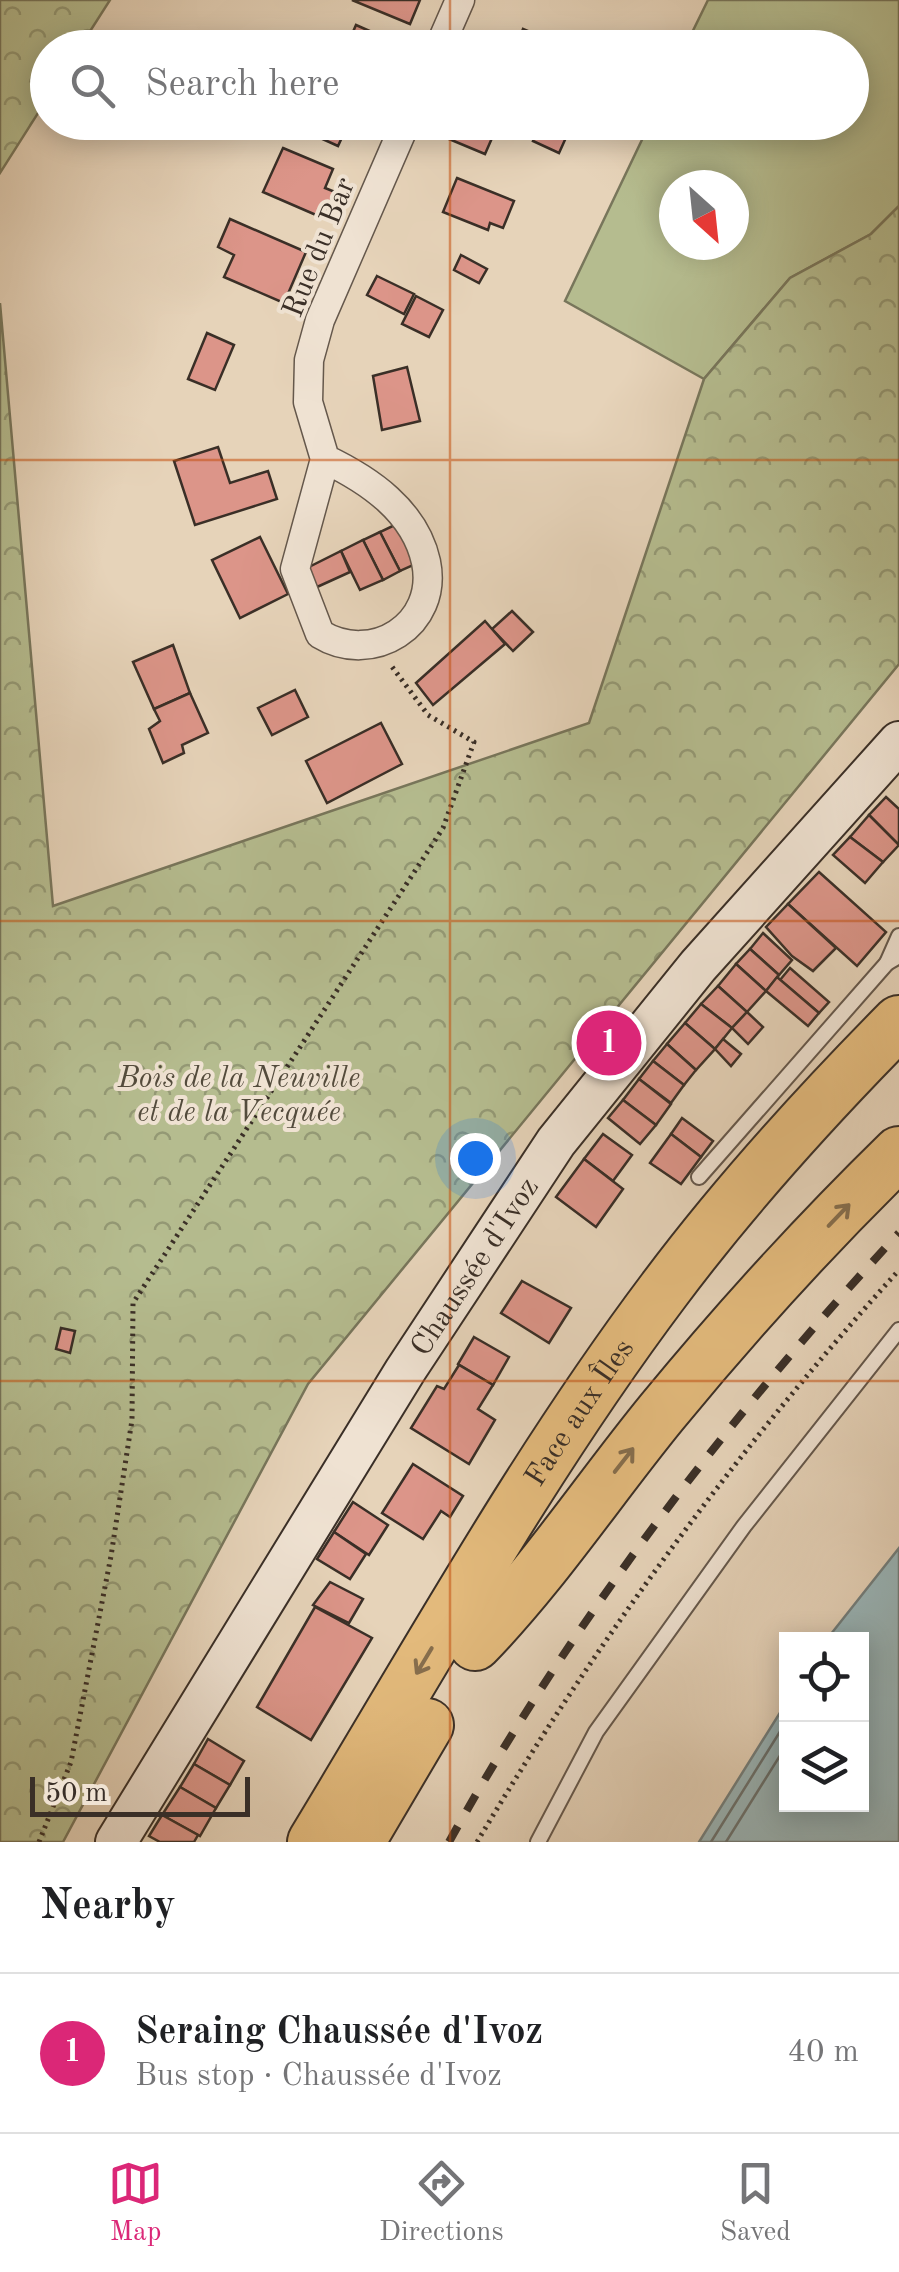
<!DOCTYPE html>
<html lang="en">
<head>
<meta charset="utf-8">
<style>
	:root { --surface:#fff; --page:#f6f6f6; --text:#202124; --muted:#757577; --line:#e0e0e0; --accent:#db2777 }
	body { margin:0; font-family:"Old Standard TT",serif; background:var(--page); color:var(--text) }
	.controls { position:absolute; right:30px; bottom:30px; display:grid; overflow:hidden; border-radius:0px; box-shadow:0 5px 25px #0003 }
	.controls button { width:90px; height:90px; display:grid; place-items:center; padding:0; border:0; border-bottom:2px solid var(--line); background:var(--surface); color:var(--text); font:50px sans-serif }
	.compass { position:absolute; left:659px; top:170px; width:90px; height:90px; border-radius:50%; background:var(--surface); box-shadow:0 5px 25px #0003; rotate:153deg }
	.scale { position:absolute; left:30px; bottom:25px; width:220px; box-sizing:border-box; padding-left:10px; border:5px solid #3a2f27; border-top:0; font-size:28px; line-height:35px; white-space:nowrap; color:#3a2f27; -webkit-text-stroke:8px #efe2d2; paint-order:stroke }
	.you { position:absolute; left:475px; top:1158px; width:35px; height:35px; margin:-25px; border:8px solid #fff; border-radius:50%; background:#1a73e8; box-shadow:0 0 0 15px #1a73e833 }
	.badge { display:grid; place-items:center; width:65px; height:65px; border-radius:50%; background:var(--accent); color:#fff; font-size:32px; font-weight:700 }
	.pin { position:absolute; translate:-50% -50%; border:5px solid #fff; box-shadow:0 2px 10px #0006 }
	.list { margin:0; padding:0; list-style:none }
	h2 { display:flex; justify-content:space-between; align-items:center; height:130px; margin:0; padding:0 40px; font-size:42px }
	h2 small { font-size:32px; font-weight:400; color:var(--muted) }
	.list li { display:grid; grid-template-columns:65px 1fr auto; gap:30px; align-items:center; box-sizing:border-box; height:160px; padding:0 40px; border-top:2px solid var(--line) }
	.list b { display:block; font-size:38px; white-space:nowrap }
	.list p { margin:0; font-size:32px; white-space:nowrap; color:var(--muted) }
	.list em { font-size:32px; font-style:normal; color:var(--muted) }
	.icon { flex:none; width:55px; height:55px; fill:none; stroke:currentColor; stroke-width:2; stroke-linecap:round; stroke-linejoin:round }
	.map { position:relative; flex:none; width:899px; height:1842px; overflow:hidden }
	.search { position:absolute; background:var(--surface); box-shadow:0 5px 25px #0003; left:30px; right:30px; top:30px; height:110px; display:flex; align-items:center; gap:25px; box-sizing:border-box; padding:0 35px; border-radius:55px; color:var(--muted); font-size:38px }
	.sheet { height:290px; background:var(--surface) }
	nav { display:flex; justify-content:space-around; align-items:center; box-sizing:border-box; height:140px; border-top:2px solid var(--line); background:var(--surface); font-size:28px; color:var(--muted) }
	nav a { display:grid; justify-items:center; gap:5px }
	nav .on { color:var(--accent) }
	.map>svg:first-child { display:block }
	.green { fill:#b5bc8f; stroke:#78765b; stroke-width:2.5; fill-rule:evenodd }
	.forest { fill:url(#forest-crowns); stroke:#78765b; stroke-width:2.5 }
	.water { fill:#9ab6b9; stroke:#74807f; stroke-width:2.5 }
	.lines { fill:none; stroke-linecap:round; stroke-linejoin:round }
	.shore { stroke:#6a7270; stroke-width:2.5 }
	.building { fill:#dc9589; stroke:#3a2f27; stroke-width:2.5 }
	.lane-casing { stroke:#65584c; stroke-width:18 }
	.street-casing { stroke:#65584c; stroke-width:31 }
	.secondary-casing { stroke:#3a2f27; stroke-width:44 }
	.highway-casing { stroke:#3a2f27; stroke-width:56 }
	.path { stroke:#3a2f27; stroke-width:5; stroke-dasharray:2.5 5; stroke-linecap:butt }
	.lane { stroke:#efe2d2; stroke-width:14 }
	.street { stroke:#efe2d2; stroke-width:28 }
	.secondary { stroke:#efe2d2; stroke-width:40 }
	.highway { stroke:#e3ba7c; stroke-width:52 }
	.rail { stroke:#3a2f27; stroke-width:8; stroke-dasharray:18 18; stroke-linecap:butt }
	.oneway { stroke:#866e4d }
	.grid { fill:none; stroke:#c55111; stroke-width:2.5; stroke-opacity:0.55 }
	.labels { text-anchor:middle; stroke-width:8; stroke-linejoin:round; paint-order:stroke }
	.street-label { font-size:30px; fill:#3a2f27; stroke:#efe2d2 }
	.park-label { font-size:30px; font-style:italic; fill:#534b3c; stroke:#efe2d2 }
</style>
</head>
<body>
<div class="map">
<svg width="899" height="1842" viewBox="0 0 899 1842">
	<defs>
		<pattern id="forest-crowns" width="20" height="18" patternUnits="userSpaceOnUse" patternTransform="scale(2.5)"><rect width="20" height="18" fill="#b5bc8f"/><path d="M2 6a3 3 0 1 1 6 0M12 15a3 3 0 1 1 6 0" fill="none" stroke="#949975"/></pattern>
	</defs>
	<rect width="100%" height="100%" fill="#e6d3b9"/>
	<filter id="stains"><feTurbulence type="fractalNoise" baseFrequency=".002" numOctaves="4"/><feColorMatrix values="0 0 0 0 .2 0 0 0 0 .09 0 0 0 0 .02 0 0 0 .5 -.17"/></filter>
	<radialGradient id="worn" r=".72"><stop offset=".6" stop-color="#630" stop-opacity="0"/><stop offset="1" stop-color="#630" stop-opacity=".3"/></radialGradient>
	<path class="green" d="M708,0H899V206L871,234L790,278L704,379L565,301L650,123L852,122V48L685,47ZM674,185H734V245H674Z"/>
	<g class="forest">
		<polygon points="0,0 110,0 80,47 48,48 47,99 0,173"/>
		<polygon points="899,206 899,664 308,1384 63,1842 0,1842 0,303 53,906 589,723 704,379 790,278 871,234"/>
	</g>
	<polygon class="water" points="899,1548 899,1842 699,1842 786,1703 786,1804 862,1804 862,1640 827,1639"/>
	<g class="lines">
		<g class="shore">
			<polyline points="711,1842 786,1722"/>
			<polyline points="726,1842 786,1746"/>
		</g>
	</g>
	<g class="building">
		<polygon points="352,0 420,0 410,24"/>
		<polygon points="356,25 390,40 387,48 346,48"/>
		<polygon points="523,29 568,48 509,48 511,43 517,45"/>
		<polygon points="285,122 349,122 338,146"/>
		<polygon points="456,122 499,122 485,154 449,139"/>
		<polygon points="541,122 573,122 559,153 533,141"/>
		<polygon points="283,148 333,169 325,188 335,192 323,218 263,192"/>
		<polygon points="457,178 514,201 503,228 490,223 488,230 443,212"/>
		<polygon points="230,219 306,252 284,303 224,277 234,255 218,247"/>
		<polygon points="461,255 487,269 479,283 454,270"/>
		<polygon points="377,276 414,294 404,314 367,295"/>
		<polygon points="416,296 443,310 429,337 402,324"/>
		<polygon points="207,333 234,345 215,390 188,379"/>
		<polygon points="407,367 420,421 382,430 373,376"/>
		<polygon points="218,447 230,483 268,471 277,499 195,525 174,461"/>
		<polygon points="399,523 418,563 400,571 380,532"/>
		<polygon points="380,532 400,571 383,580 363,540"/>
		<polygon points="260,537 288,594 240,618 212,560"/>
		<polygon points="363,540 383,580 360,590 341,551"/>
		<polygon points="341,551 350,572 317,587 307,568"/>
		<polygon points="512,611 533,632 513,651 492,629"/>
		<polygon points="485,621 505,644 433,705 416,683"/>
		<polygon points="173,645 190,693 154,709 133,662"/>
		<polygon points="295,690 308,717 272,735 258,708"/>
		<polygon points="190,693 208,733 182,745 184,753 163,763 149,729 160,721 154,709"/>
		<polygon points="381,723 402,764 327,803 306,761"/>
		<polygon points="886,797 899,809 899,845 869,815"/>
		<polygon points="869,815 899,845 883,862 850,837"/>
		<polygon points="850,837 883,862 865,883 833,855"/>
		<polygon points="819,872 886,932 857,966 788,904"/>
		<polygon points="788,904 836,948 813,971 792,956 766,927"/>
		<polygon points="763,933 792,960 779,975 750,949"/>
		<polygon points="750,949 779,975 766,991 736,964"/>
		<polygon points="736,964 766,991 747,1012 718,986"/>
		<polygon points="790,968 829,1002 819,1013 780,980"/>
		<polygon points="777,977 819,1013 808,1026 766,991"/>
		<polygon points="718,986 747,1012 732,1028 701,1004"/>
		<polygon points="701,1004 732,1028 715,1049 685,1023"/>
		<polygon points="747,1012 763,1027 748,1044 732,1028"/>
		<polygon points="685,1023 715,1049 696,1070 667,1044"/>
		<polygon points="723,1039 741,1054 731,1066 715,1049"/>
		<polygon points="667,1044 696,1070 684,1085 653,1061"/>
		<polygon points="653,1061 684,1085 671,1103 639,1079"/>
		<polygon points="639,1079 671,1104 656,1125 623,1100"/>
		<polygon points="623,1100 656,1125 640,1144 608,1118"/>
		<polygon points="682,1118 713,1141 701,1157 671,1134"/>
		<polygon points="603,1134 632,1155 613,1181 584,1159"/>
		<polygon points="671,1134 701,1157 681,1184 650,1163"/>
		<polygon points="584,1159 623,1189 596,1227 556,1197"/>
		<polygon points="522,1281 571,1308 549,1343 501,1313"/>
		<polygon points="61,1328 75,1331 70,1353 56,1349"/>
		<polygon points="474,1337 509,1357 493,1385 458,1364"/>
		<polygon points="459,1365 493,1385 478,1409 495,1420 469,1464 411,1428 437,1386 444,1389"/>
		<polygon points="413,1464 463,1496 450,1517 441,1511 423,1539 382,1513"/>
		<polygon points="353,1502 388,1525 369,1555 334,1532"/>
		<polygon points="334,1532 366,1554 350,1579 317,1559"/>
		<polygon points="330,1582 363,1599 349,1623 313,1605"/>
		<polygon points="315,1607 372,1638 311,1740 257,1707"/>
		<polygon points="208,1739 244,1761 230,1785 194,1764"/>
		<polygon points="194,1764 230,1785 216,1808 180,1787"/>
		<polygon points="180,1787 216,1808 200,1836 162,1815"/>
		<polygon points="162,1815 198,1835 194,1842 160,1842 149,1836"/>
	</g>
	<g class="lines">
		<defs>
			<g id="lane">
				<polyline points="887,963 899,936"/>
				<polyline points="699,1177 887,963 899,956"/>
				<polyline points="538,1842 596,1732 744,1526 899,1330"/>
			</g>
			<g id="street">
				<polyline points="439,48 460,0"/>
				<path d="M325,459C369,480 415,511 426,562C439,625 372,666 320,634L295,569L325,459L308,402L309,360L320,320L406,122"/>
			</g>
			<g id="secondary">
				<path id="s1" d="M116,1842L405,1371L556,1142L698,966L899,742"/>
			</g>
			<g id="highway">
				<path d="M475,1644C544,1573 599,1489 662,1412C736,1322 816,1234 899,1153"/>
				<path id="s2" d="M314,1842C427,1656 533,1464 664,1290C735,1195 815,1107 899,1022"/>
				<polyline points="358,1842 427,1725"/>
			</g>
		</defs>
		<use href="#lane" class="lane-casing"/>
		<use href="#street" class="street-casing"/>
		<use href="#secondary" class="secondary-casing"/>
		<use href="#highway" class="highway-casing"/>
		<g class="path">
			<polyline points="39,1842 71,1762 111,1556 132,1420 133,1303 443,828 474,742 428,715 390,664"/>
			<path d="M477,1842C599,1637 739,1447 899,1270"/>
		</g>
		<use href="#lane" class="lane"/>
		<use href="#street" class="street"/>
		<use href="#secondary" class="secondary"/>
		<use href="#highway" class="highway"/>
		<path class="rail" d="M449,1842C571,1622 728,1417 899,1233"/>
	</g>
	<defs><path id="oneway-shaft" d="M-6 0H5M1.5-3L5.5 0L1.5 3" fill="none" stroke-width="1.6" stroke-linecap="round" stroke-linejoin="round" transform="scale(2.5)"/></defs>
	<g class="oneway">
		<use href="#oneway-shaft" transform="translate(839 1215) rotate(-46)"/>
		<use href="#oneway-shaft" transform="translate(624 1460) rotate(-52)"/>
		<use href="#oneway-shaft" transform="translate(424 1661) rotate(121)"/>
	</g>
	<path class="grid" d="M450,0V48M450,122V1842M0,460H899M0,921H899M0,1381H899"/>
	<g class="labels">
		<g class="street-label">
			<text transform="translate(318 247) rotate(-68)" y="10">Rue du Bar</text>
			<text dy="10" stroke="none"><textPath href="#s1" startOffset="678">Chaussée d'Ivoz</textPath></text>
			<text dy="10" stroke="none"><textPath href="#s2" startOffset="505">Face aux Îles</textPath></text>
		</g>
		<g class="park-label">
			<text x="239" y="1087">Bois de la Neuville<tspan x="239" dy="34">et de la Vecquée</tspan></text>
		</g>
	</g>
	<rect width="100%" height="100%" filter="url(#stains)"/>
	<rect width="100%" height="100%" fill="url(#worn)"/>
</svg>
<div class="controls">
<button><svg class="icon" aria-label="locate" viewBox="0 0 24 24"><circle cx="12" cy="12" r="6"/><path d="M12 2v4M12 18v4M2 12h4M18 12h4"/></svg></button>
<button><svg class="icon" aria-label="layers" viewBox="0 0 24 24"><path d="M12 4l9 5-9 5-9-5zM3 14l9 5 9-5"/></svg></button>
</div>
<svg class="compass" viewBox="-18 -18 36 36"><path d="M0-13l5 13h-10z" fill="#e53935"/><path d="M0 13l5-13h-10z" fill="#757577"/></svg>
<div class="scale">50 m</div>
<div class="you"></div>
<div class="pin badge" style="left:609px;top:1043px">1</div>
<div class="search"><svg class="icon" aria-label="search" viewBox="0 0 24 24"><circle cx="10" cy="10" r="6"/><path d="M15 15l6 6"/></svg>Search here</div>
</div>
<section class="sheet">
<h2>Nearby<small></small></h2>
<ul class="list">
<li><span class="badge">1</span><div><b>Seraing Chaussée d'Ivoz</b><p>Bus stop · Chaussée d'Ivoz</p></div><em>40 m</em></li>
</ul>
</section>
<nav>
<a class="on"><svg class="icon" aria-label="map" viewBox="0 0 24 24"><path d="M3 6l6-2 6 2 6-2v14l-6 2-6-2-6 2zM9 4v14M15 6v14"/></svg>Map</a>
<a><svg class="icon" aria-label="directions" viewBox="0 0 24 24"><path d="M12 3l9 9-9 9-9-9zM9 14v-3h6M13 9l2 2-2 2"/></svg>Directions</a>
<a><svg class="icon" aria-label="saved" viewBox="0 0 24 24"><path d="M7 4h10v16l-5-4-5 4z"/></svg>Saved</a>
</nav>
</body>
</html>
